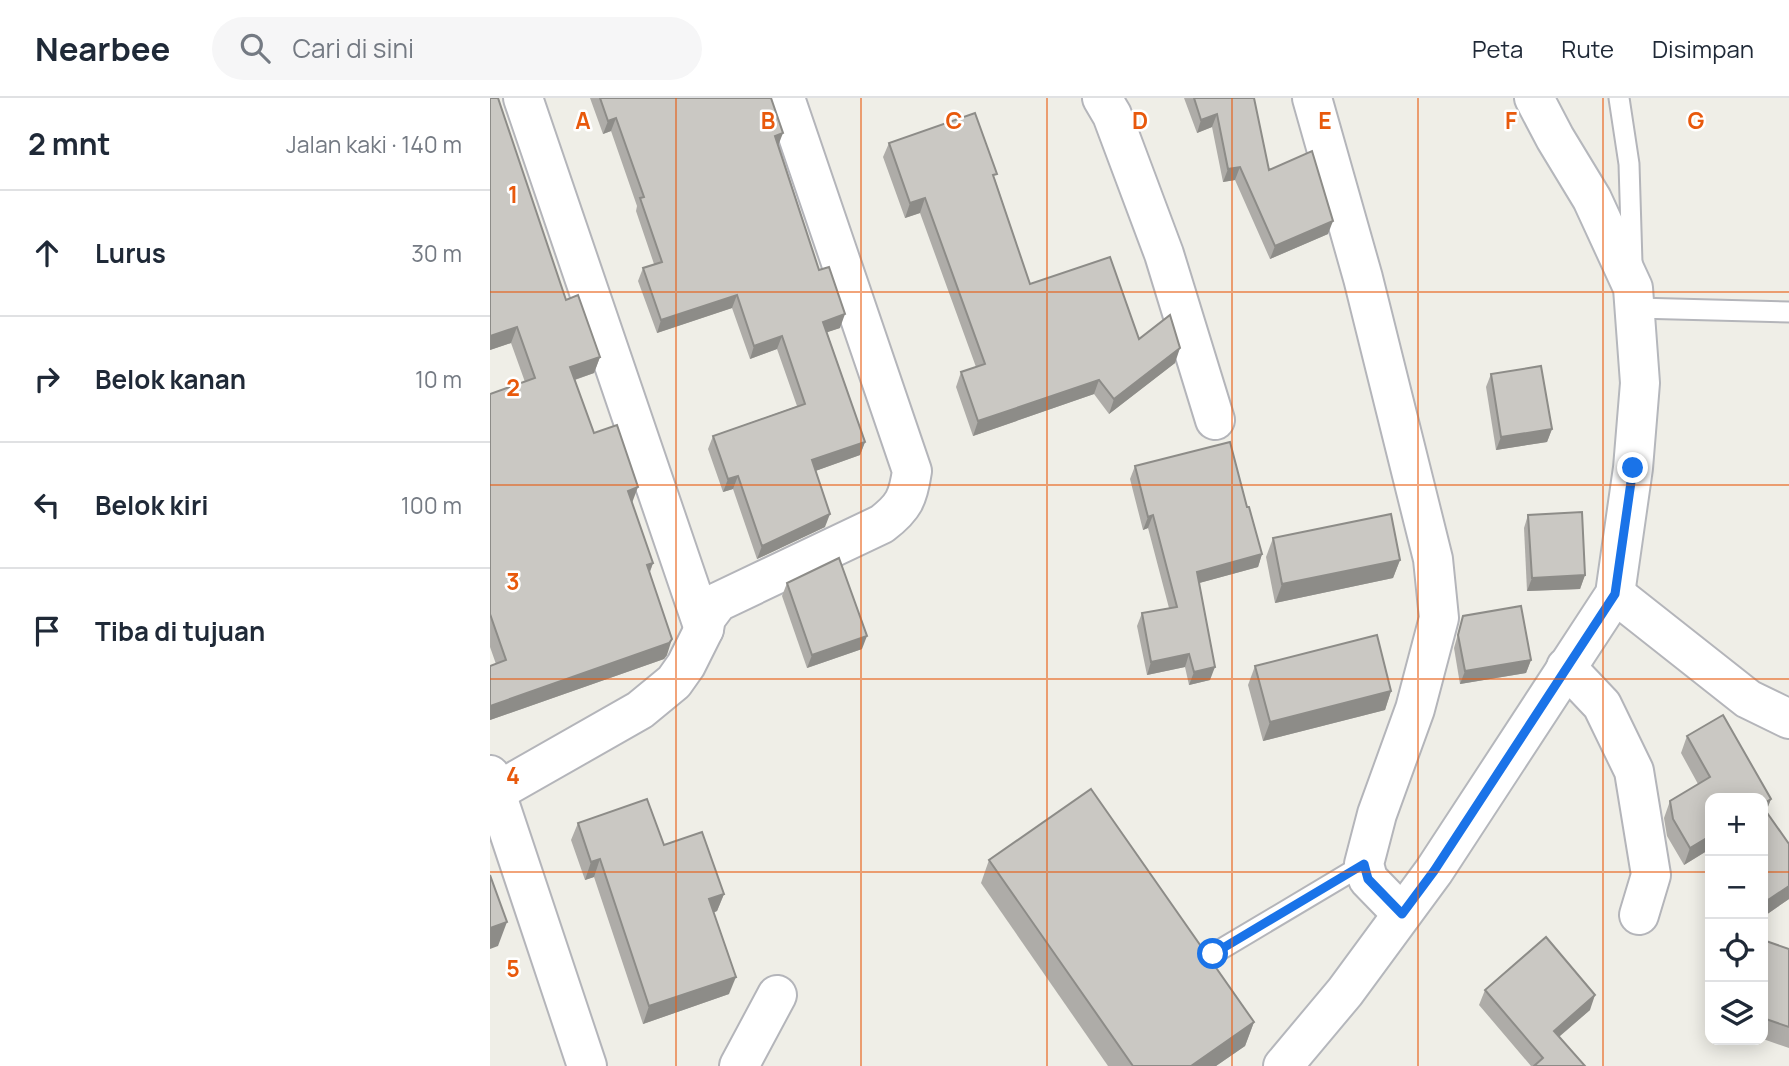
<!DOCTYPE html>
<html lang="id">
<head>
<meta charset="utf-8">
<style>
	:root { --surface:#fff; --page:#f6f6f7; --text:#1f2937; --muted:#747a83; --line:#e0e1e3 }
	body { margin:0; font-family:Manrope,sans-serif; background:var(--page); color:var(--text) }
	.controls { position:absolute; right:21px; bottom:21px; display:grid; overflow:hidden; border-radius:14px; box-shadow:0 4px 18px #0003 }
	.controls button { width:63px; height:63px; display:grid; place-items:center; padding:0; border:0; border-bottom:2px solid var(--line); background:var(--surface); color:var(--text); font:35px sans-serif }
	.stop { position:absolute; width:21px; height:21px; margin:-16px; border:5px solid #1a73e8; border-radius:50%; background:#fff }
	.stop.end { background:#1a73e8; border-color:#fff; box-shadow:0 2px 7px #0008 }
	.list { margin:0; padding:0; list-style:none }
	h2 { display:flex; justify-content:space-between; align-items:center; height:91px; margin:0; padding:0 28px; font-size:30px }
	h2 small { font-size:23px; font-weight:400; color:var(--muted) }
	.list li { display:grid; grid-template-columns:46px 1fr auto; gap:21px; align-items:center; box-sizing:border-box; height:126px; padding:0 28px; border-top:2px solid var(--line) }
	.list b { display:block; font-size:26px; white-space:nowrap }
	.list em { font-size:23px; font-style:normal; color:var(--muted) }
	.icon { flex:none; width:38px; height:38px; fill:none; stroke:currentColor; stroke-width:2; stroke-linecap:round; stroke-linejoin:round }
	.map { position:relative; flex:none; width:1299px; height:968px; overflow:hidden }
	header { display:flex; align-items:center; gap:42px; box-sizing:border-box; height:98px; padding:0 35px; background:var(--surface); border-bottom:2px solid var(--line) }
	header strong { font-size:33px }
	nav { display:flex; gap:38px; margin-inline-start:auto; font-size:24px }
	.search { width:490px; height:63px; background:var(--page); display:flex; align-items:center; gap:18px; box-sizing:border-box; padding:0 24px; border-radius:38px; color:var(--muted); font-size:26px }
	main { display:flex }
	aside { flex:1; background:var(--surface) }
	.map>svg:first-child { display:block }
	.lines { fill:none; stroke-linecap:round; stroke-linejoin:round }
	.lane-casing { stroke:#b4b5ba; stroke-width:23 }
	.street-casing { stroke:#b4b5ba; stroke-width:42 }
	.secondary-casing { stroke:#b5b7bc; stroke-width:42 }
	.lane { stroke:#fff; stroke-width:19 }
	.street { stroke:#fff; stroke-width:38 }
	.secondary { stroke:#fff; stroke-width:38 }
	.wall { fill:#aeaca8 }
	.shaded-wall { fill:#8d8c88 }
	.building { fill:#cac8c3; stroke:#8d8c88; stroke-width:2 }
	.route { stroke:#1a73e8; stroke-width:9 }
	.grid { fill:none; stroke:#e8590c; stroke-width:2; stroke-opacity:0.55 }
	.grid-label { font-size:23px; text-anchor:middle; font-weight:bold; fill:#e8590c; stroke:#fff; stroke-width:5; stroke-linejoin:round; paint-order:stroke }
</style>
</head>
<body>
<header>
<strong>Nearbee</strong>
<div class="search"><svg class="icon" aria-label="search" viewBox="0 0 24 24"><circle cx="10" cy="10" r="6"/><path d="M15 15l6 6"/></svg>Cari di sini</div>
<nav><a>Peta</a><a>Rute</a><a>Disimpan</a></nav>
</header>
<main>
<aside>
<h2>2 mnt<small>Jalan kaki · 140 m</small></h2>
<ul class="list">
<li><svg class="icon" aria-label="ahead" viewBox="0 0 24 24"><path d="M12 20V5M6 11l6-6 6 6"/></svg><div><b>Lurus</b></div><em>30 m</em></li>
<li><svg class="icon" aria-label="right" viewBox="0 0 24 24"><path d="M7 20v-9h11M14 6l5 5-5 5"/></svg><div><b>Belok kanan</b></div><em>10 m</em></li>
<li><svg class="icon" aria-label="left" viewBox="0 0 24 24"><path d="M17 20v-9H6M10 6l-5 5 5 5"/></svg><div><b>Belok kiri</b></div><em>100 m</em></li>
<li><svg class="icon" aria-label="arrive" viewBox="0 0 24 24"><path d="M6 21V4h12l-3 4 3 4H6"/></svg><div><b>Tiba di tujuan</b></div></li>
</ul>
</aside>
<div class="map">
<svg width="1299" height="968" viewBox="0 0 1299 968">
	<rect width="100%" height="100%" fill="#efeee7"/>
	<g class="lines">
		<defs>
			<g id="lane">
				<polyline points="1129,0 1139,66 1142,165"/>
				<polyline points="1146,210 1299,214"/>
				<polyline points="723,856 874,766"/>
			</g>
			<g id="street">
				<polyline points="33,0 214,531"/>
				<polyline points="612,0 622,17 674,156 725,322"/>
				<polyline points="822,0 873,180 943,461 949,520 925,611 887,716 874,766 878,781 912,816"/>
				<polyline points="1125,496 1258,601 1299,621"/>
				<polyline points="1076,569 1112,607 1144,673 1161,777 1149,817"/>
				<polyline points="0,677 97,968"/>
				<path d="M6,694L150,612L184,584L196,567L214,531L216,520L228,504L392,426C414,409 418,400 422,373L295,0"/>
				<polyline points="249,968 287,897"/>
			</g>
			<polyline id="secondary" points="793,968 855,894 944,773 1125,496 1143,370 1150,285 1143,190 1102,101 1065,40 1044,0"/>
		</defs>
		<use href="#lane" class="lane-casing"/>
		<use href="#street" class="street-casing"/>
		<use href="#secondary" class="secondary-casing"/>
		<use href="#lane" class="lane"/>
		<use href="#street" class="street"/>
		<use href="#secondary" class="secondary"/>
	</g>
	<g class="wall">
		<polygon points="0,0 76,202 110,259 104,275 85,282 104,335 142,405 163,465 160,474 177,557 174,561 0,622 0,568 6,566 0,549 0,296 35,284 21,245 0,252"/>
		<polygon points="100,0 281,0 289,47 329,172 350,230 337,234 375,344 370,357 325,373 335,429 267,461 243,391 233,394 218,351 223,338 307,308 287,251 260,261 242,210 167,235 148,183 153,170 164,166 146,113 147,108 121,33 113,36"/>
		<polygon points="694,0 764,0 779,72 838,136 780,161 745,82 733,84 722,29 707,35"/>
		<polygon points="399,45 505,81 540,186 649,241 685,265 619,316 604,296 483,338 466,289 471,274 486,269 430,115 415,120 393,59"/>
		<polygon points="1001,276 1062,331 1057,344 1006,352 996,289"/>
		<polygon points="645,368 757,409 772,456 768,469 709,485 720,582 699,587 695,569 657,577 647,528 652,515 679,510 658,430 653,432 640,381"/>
		<polygon points="1038,417 1095,477 1090,491 1037,493 1034,430"/>
		<polygon points="783,440 910,462 903,480 785,505 776,459"/>
		<polygon points="297,485 372,551 317,570 292,498"/>
		<polygon points="973,518 1041,562 1036,575 970,586 964,550"/>
		<polygon points="765,568 901,593 895,612 773,643 758,587"/>
		<polygon points="1233,617 1281,701 1276,714 1299,746 1299,801 1273,819 1273,700 1220,700 1220,751 1194,767 1177,738 1174,720 1180,703 1208,686 1191,655 1197,638"/>
		<polygon points="88,725 174,747 234,796 227,813 223,815 239,896 153,926 104,779 95,782 81,742"/>
		<polygon points="499,762 764,924 755,948 726,968 618,968 491,785"/>
		<polygon points="1273,842 1299,851 1299,950 1273,941"/>
		<polygon points="995,892 1100,912 1069,939 1095,968 1041,968 989,907"/>
	</g>
	<g class="shaded-wall">
		<polygon points="727,16 722,29 707,35 711,22"/>
		<polygon points="126,20 121,33 113,36 118,23"/>
		<polygon points="293,35 288,48 285,38"/>
		<polygon points="750,69 745,82 733,84 738,71"/>
		<polygon points="435,100 430,115 415,120 420,105"/>
		<polygon points="843,123 838,136 780,161 785,148"/>
		<polygon points="247,197 242,210 167,235 171,222"/>
		<polygon points="355,216 350,230 329,237 333,224"/>
		<polygon points="27,229 21,245 0,252 0,238"/>
		<polygon points="292,238 287,251 260,261 264,248"/>
		<polygon points="690,250 685,265 619,316 624,301"/>
		<polygon points="110,259 104,275 75,285 80,269"/>
		<polygon points="609,282 604,296 483,338 488,323"/>
		<polygon points="1062,331 1057,344 1006,352 1011,339"/>
		<polygon points="375,344 370,357 317,376 322,362"/>
		<polygon points="248,378 243,391 233,394 238,381"/>
		<polygon points="148,389 142,405 138,393"/>
		<polygon points="340,416 335,429 267,461 272,448"/>
		<polygon points="663,417 658,430 653,432 658,419"/>
		<polygon points="772,456 768,469 702,487 707,474"/>
		<polygon points="910,462 903,480 785,505 792,486"/>
		<polygon points="163,465 157,481 157,467"/>
		<polygon points="1095,477 1090,491 1037,493 1042,480"/>
		<polygon points="377,538 372,551 317,570 322,557"/>
		<polygon points="182,541 177,557 174,561 0,622 0,608"/>
		<polygon points="699,556 695,569 657,577 661,564"/>
		<polygon points="1041,562 1036,575 970,586 975,573"/>
		<polygon points="725,569 720,582 699,587 704,574"/>
		<polygon points="901,593 895,612 773,643 780,624"/>
		<polygon points="1281,701 1274,718 1273,719 1273,706"/>
		<polygon points="1220,738 1220,751 1194,767 1200,750"/>
		<polygon points="110,761 104,779 95,782 101,764"/>
		<polygon points="1299,788 1299,801 1273,819 1278,802"/>
		<polygon points="234,796 227,813 212,819 219,801"/>
		<polygon points="17,824 8,848 0,851 0,830"/>
		<polygon points="246,879 239,896 153,926 159,908"/>
		<polygon points="1105,897 1100,912 1058,948 1064,933"/>
		<polygon points="764,924 755,948 726,968 701,968"/>
	</g>
	<g class="building">
		<polygon points="0,0 8,0 76,202 88,197 110,259 80,269 104,335 127,327 148,389 138,393 163,465 157,467 182,541 179,545 0,608 0,568 16,562 0,516 0,296 45,280 27,229 0,238"/>
		<polygon points="110,0 281,0 293,35 285,38 329,172 339,169 355,216 333,224 375,344 322,362 340,416 272,448 248,378 238,381 223,338 315,306 292,238 264,248 247,197 171,222 153,170 172,164 150,100 154,99 126,20 118,23"/>
		<polygon points="704,0 764,0 779,72 822,53 843,123 785,148 750,69 738,71 727,16 711,22"/>
		<polygon points="485,15 507,76 503,77 540,186 620,159 649,241 680,217 690,250 624,301 609,282 488,323 471,274 495,266 435,100 420,105 399,45"/>
		<polygon points="1051,268 1062,331 1011,339 1001,276"/>
		<polygon points="740,344 757,409 759,409 772,456 707,474 725,569 704,574 699,556 661,564 652,515 687,509 663,417 658,419 645,368"/>
		<polygon points="1092,414 1095,477 1042,480 1038,417"/>
		<polygon points="901,416 910,462 792,486 783,440"/>
		<polygon points="349,460 377,538 322,557 297,485"/>
		<polygon points="1031,508 1041,562 975,573 968,537 973,518"/>
		<polygon points="887,537 901,593 780,624 765,568"/>
		<polygon points="1233,617 1281,701 1273,706 1273,700 1220,700 1220,738 1200,750 1183,721 1180,703 1220,679 1197,638"/>
		<polygon points="601,691 764,924 701,968 643,968 499,762"/>
		<polygon points="157,701 174,747 212,734 234,796 219,801 246,879 159,908 110,761 101,764 88,725"/>
		<polygon points="1273,709 1299,746 1299,788 1278,802 1273,794"/>
		<polygon points="0,777 17,824 0,830"/>
		<polygon points="1056,839 1105,897 1064,933 1095,968 1044,968 1053,960 995,892"/>
		<polygon points="1273,842 1299,851 1299,929 1273,920"/>
	</g>
	<g class="lines">
		<polyline class="route" points="723,856 874,766 878,781 912,816 944,773 1125,496 1143,370"/>
	</g>
	<path class="grid" d="M186,0V968M371,0V968M557,0V968M742,0V968M928,0V968M1113,0V968M0,194H1299M0,387H1299M0,581H1299M0,774H1220M1273,774H1299"/>
	<g class="grid-label">
		<text x="93" y="31">A</text>
		<text x="278" y="31">B</text>
		<text x="464" y="31">C</text>
		<text x="650" y="31">D</text>
		<text x="835" y="31">E</text>
		<text x="1021" y="31">F</text>
		<text x="1206" y="31">G</text>
		<text x="23" y="105">1</text>
		<text x="23" y="298">2</text>
		<text x="23" y="492">3</text>
		<text x="23" y="686">4</text>
		<text x="23" y="879">5</text>
	</g>
</svg>
<div class="controls">
<button>+</button>
<button>−</button>
<button><svg class="icon" aria-label="locate" viewBox="0 0 24 24"><circle cx="12" cy="12" r="6"/><path d="M12 2v4M12 18v4M2 12h4M18 12h4"/></svg></button>
<button><svg class="icon" aria-label="layers" viewBox="0 0 24 24"><path d="M12 4l9 5-9 5-9-5zM3 14l9 5 9-5"/></svg></button>
</div>
<div class="stop" style="left:723px;top:856px"></div>
<div class="stop end" style="left:1143px;top:370px"></div>
</div>
</main>
</body>
</html>
